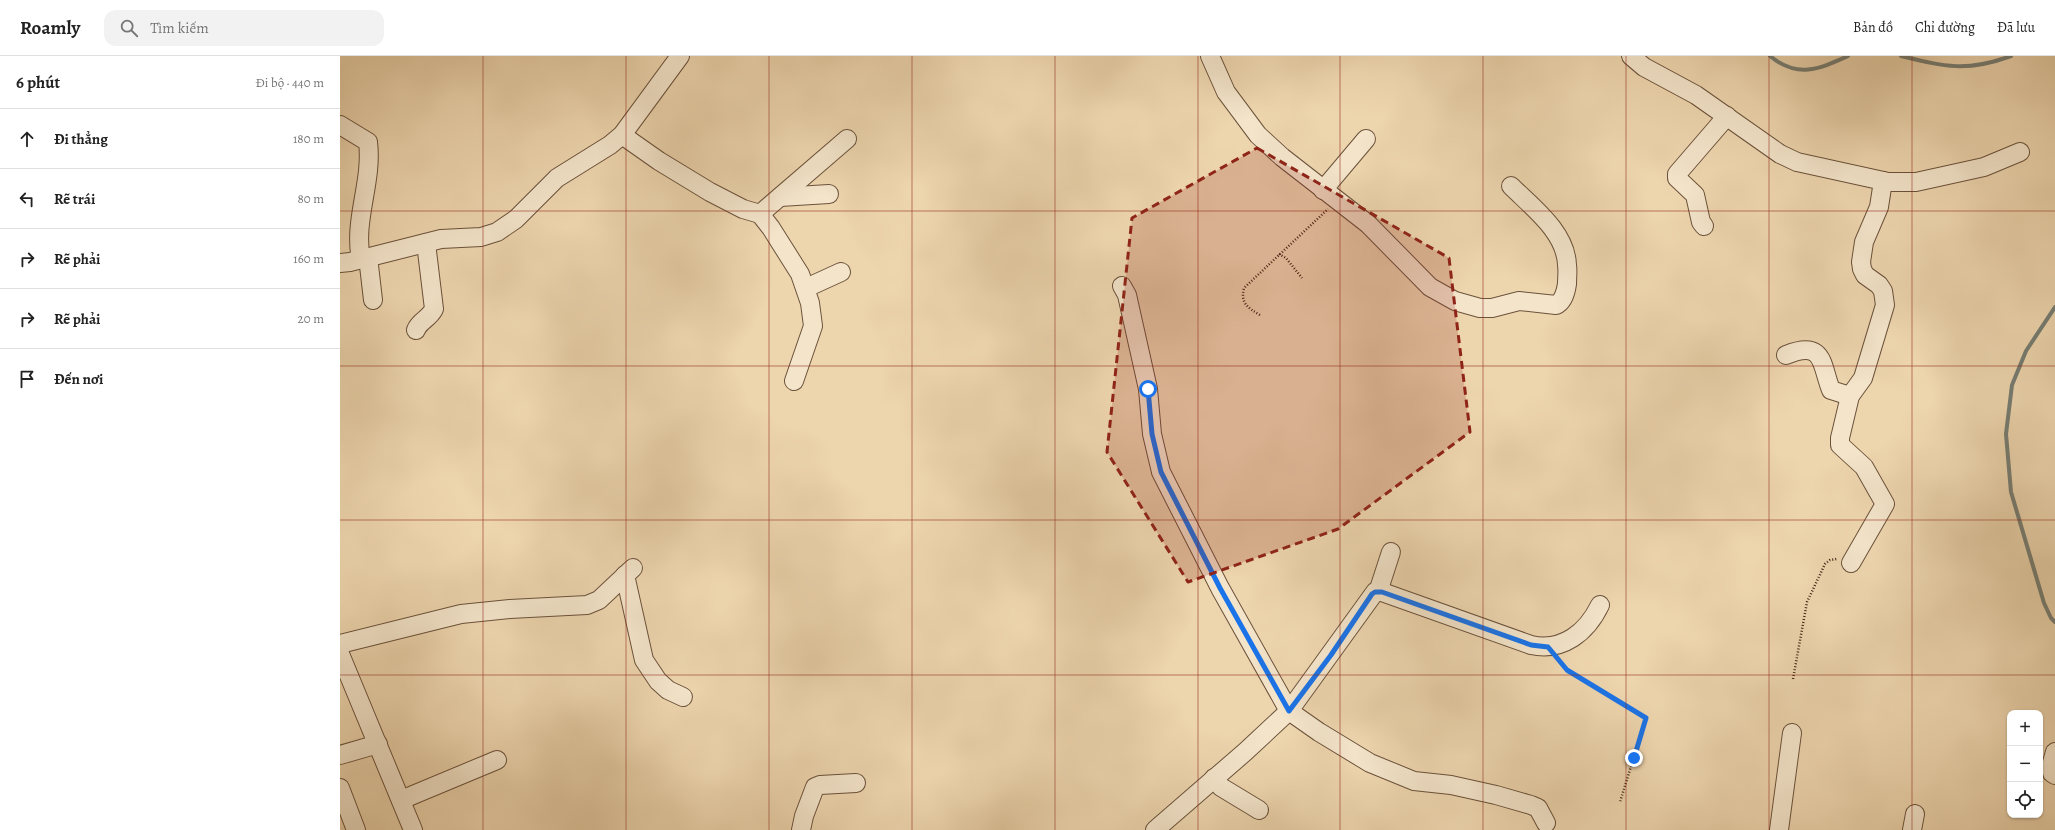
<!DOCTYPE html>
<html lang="vi">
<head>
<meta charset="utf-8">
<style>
	:root { --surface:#fff; --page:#f2f2f2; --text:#222; --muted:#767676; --line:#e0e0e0 }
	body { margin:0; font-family:Alegreya,serif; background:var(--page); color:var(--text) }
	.controls { position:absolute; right:12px; bottom:12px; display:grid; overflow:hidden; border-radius:8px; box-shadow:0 1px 3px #0004 }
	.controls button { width:36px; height:36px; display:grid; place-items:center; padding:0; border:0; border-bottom:1px solid var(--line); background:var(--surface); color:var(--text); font:20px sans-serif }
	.stop { position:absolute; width:12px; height:12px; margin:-9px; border:3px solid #1a73e8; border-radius:50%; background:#fff }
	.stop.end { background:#1a73e8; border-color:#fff; box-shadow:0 1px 4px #0008 }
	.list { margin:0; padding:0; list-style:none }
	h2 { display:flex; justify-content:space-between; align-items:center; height:52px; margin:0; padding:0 16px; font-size:17px }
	h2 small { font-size:13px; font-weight:400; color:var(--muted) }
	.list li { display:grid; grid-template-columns:26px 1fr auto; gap:12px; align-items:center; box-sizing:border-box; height:60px; padding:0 16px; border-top:1px solid var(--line) }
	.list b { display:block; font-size:15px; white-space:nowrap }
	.list em { font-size:13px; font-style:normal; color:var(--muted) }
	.icon { flex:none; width:22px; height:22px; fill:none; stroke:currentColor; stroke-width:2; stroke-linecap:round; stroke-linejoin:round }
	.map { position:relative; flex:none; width:1715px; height:774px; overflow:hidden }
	header { display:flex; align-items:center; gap:24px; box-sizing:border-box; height:56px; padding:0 20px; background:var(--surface); border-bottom:1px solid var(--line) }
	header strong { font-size:19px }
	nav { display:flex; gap:22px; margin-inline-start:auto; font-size:14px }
	.search { width:280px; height:36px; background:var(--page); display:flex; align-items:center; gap:10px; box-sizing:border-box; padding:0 14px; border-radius:12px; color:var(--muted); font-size:15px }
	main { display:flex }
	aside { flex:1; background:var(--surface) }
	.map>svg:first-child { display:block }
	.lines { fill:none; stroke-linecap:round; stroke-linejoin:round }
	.stream { stroke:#767d73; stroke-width:4 }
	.minor-casing { stroke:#6b523b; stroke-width:20 }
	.path { stroke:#402615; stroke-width:2.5; stroke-dasharray:1 2; stroke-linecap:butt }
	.minor { stroke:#f3e4ca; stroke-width:18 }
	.route { stroke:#1a73e8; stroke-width:5 }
	.marked { fill:#8f2418; fill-opacity:0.2; stroke:#8f2418; stroke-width:3; stroke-dasharray:8 5; stroke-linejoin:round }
	.grid { fill:none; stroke:#8f2418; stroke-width:1; stroke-opacity:0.55 }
</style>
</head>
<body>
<header>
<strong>Roamly</strong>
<div class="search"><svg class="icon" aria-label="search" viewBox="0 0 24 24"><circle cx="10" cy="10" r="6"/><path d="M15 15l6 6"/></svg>Tìm kiếm</div>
<nav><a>Bản đồ</a><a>Chỉ đường</a><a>Đã lưu</a></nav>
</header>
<main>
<aside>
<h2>6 phút<small>Đi bộ · 440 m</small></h2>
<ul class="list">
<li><svg class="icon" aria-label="ahead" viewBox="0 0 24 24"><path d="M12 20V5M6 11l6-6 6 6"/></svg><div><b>Đi thẳng</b></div><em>180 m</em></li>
<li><svg class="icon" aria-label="left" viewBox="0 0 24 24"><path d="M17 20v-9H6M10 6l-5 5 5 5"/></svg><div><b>Rẽ trái</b></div><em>80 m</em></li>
<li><svg class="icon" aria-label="right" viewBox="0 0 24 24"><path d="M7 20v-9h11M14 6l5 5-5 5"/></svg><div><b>Rẽ phải</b></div><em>160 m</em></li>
<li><svg class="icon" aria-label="right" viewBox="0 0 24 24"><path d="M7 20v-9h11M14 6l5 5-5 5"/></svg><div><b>Rẽ phải</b></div><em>20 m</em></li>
<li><svg class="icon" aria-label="arrive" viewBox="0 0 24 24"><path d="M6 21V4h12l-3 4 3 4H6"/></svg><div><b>Đến nơi</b></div></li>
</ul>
</aside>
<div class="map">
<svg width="1715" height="774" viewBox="0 0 1715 774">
	<rect width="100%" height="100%" fill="#edd5ae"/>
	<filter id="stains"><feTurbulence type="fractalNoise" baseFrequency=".005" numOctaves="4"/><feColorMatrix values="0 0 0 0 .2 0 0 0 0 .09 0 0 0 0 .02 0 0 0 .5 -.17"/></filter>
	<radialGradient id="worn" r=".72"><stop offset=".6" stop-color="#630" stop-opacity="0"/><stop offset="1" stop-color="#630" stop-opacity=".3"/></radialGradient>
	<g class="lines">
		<g class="stream">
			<path d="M1430,0C1458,23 1479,13 1508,0"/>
			<path d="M1561,0C1606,11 1627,16 1671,0"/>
			<polyline points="1715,251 1686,295 1672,329 1666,378 1671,436 1704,547 1711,562 1715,566"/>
		</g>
		<defs>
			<g id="minor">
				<path d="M870,0L886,36L918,79L942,101L1028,168L1090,231L1115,245L1140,252H1152L1179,245L1216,249C1223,246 1226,235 1227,228C1227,221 1228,215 1227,209C1226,176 1192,151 1171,130"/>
				<polyline points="1291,0 1304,11 1356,39 1440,98 1457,106 1548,126 1576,126 1644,111 1680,96"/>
				<path d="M0,69L28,86C33,126 13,164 21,203"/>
				<polyline points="282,79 319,105 370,136 403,153 420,158 431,172 460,218 470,247 473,270 454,325"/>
				<polyline points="983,134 1026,83"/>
				<polyline points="440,141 489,138"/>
				<polyline points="420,158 507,83"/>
				<polyline points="1364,170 1361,166 1355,139 1337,122 1337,118 1387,60"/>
				<polyline points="28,201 33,244"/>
				<polyline points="0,207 10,206 101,183 141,181 157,176 176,163 217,122 270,89 282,79 340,0"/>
				<polyline points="782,230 787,239 808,333 812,378 821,416 880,532 949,655 979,676 1030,707 1074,725 1111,729 1156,739 1191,749 1198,752 1206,767"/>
				<polyline points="466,232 501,216"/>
				<path d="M76,274C79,265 89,263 94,253L86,187"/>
				<path d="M1446,299C1485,283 1481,309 1491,334L1510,340"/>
				<polyline points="1511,507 1545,448 1524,411 1500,389 1500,382 1510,340 1523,322 1545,249 1543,235 1539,229 1525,219 1522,213 1521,206 1524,186 1539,151 1543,125"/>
				<polyline points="285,519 304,604 318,625 328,634 343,641"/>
				<polyline points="1038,536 1051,496"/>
				<polyline points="0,588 121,558 170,553 247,549 259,544 293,512"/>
				<polyline points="0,598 73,774"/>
				<polyline points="1715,696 1711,710 1712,717 1715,719"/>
				<polyline points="0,699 38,688"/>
				<polyline points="874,722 881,731 919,754"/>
				<polyline points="0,732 16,774"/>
				<polyline points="61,744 157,704"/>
				<polyline points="461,774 464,760 475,731 480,729 516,727"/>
				<path d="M815,774L905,696L949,655L1035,536H1042L1191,589C1223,596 1247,576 1260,549"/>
				<polyline points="1439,774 1452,677"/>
				<polyline points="1572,774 1575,758"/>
			</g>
		</defs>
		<use href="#minor" class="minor-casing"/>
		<g class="path">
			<polyline points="939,198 946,202 962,222"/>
			<path d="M920,259C908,252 900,247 904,232L988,153"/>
			<polyline points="1218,604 1227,614 1306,662 1280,746"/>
			<polyline points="1453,623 1467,546 1485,508 1490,504 1497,503"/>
		</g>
		<use href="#minor" class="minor"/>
	</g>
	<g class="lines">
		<polyline class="route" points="808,333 812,378 821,416 880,532 949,655 991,599 1032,538 1035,536 1042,536 1191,589 1208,591 1227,614 1306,662 1294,702"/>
	</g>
	<path class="marked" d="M917,92L1109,202L1130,376L998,473L848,526L767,396L792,162Z"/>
	<path class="grid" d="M143,0V774M286,0V774M429,0V774M572,0V774M715,0V774M858,0V774M1000,0V774M1143,0V774M1286,0V774M1429,0V774M1572,0V774M0,155H1715M0,310H1715M0,464H1715M0,619H1715"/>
	<rect width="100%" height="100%" filter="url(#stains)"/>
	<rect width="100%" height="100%" fill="url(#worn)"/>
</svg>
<div class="controls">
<button>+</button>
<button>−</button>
<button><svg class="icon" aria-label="locate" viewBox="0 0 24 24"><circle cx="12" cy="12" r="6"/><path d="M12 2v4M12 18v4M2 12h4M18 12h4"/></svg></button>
</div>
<div class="stop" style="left:808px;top:333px"></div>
<div class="stop end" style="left:1294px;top:702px"></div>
</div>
</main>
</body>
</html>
